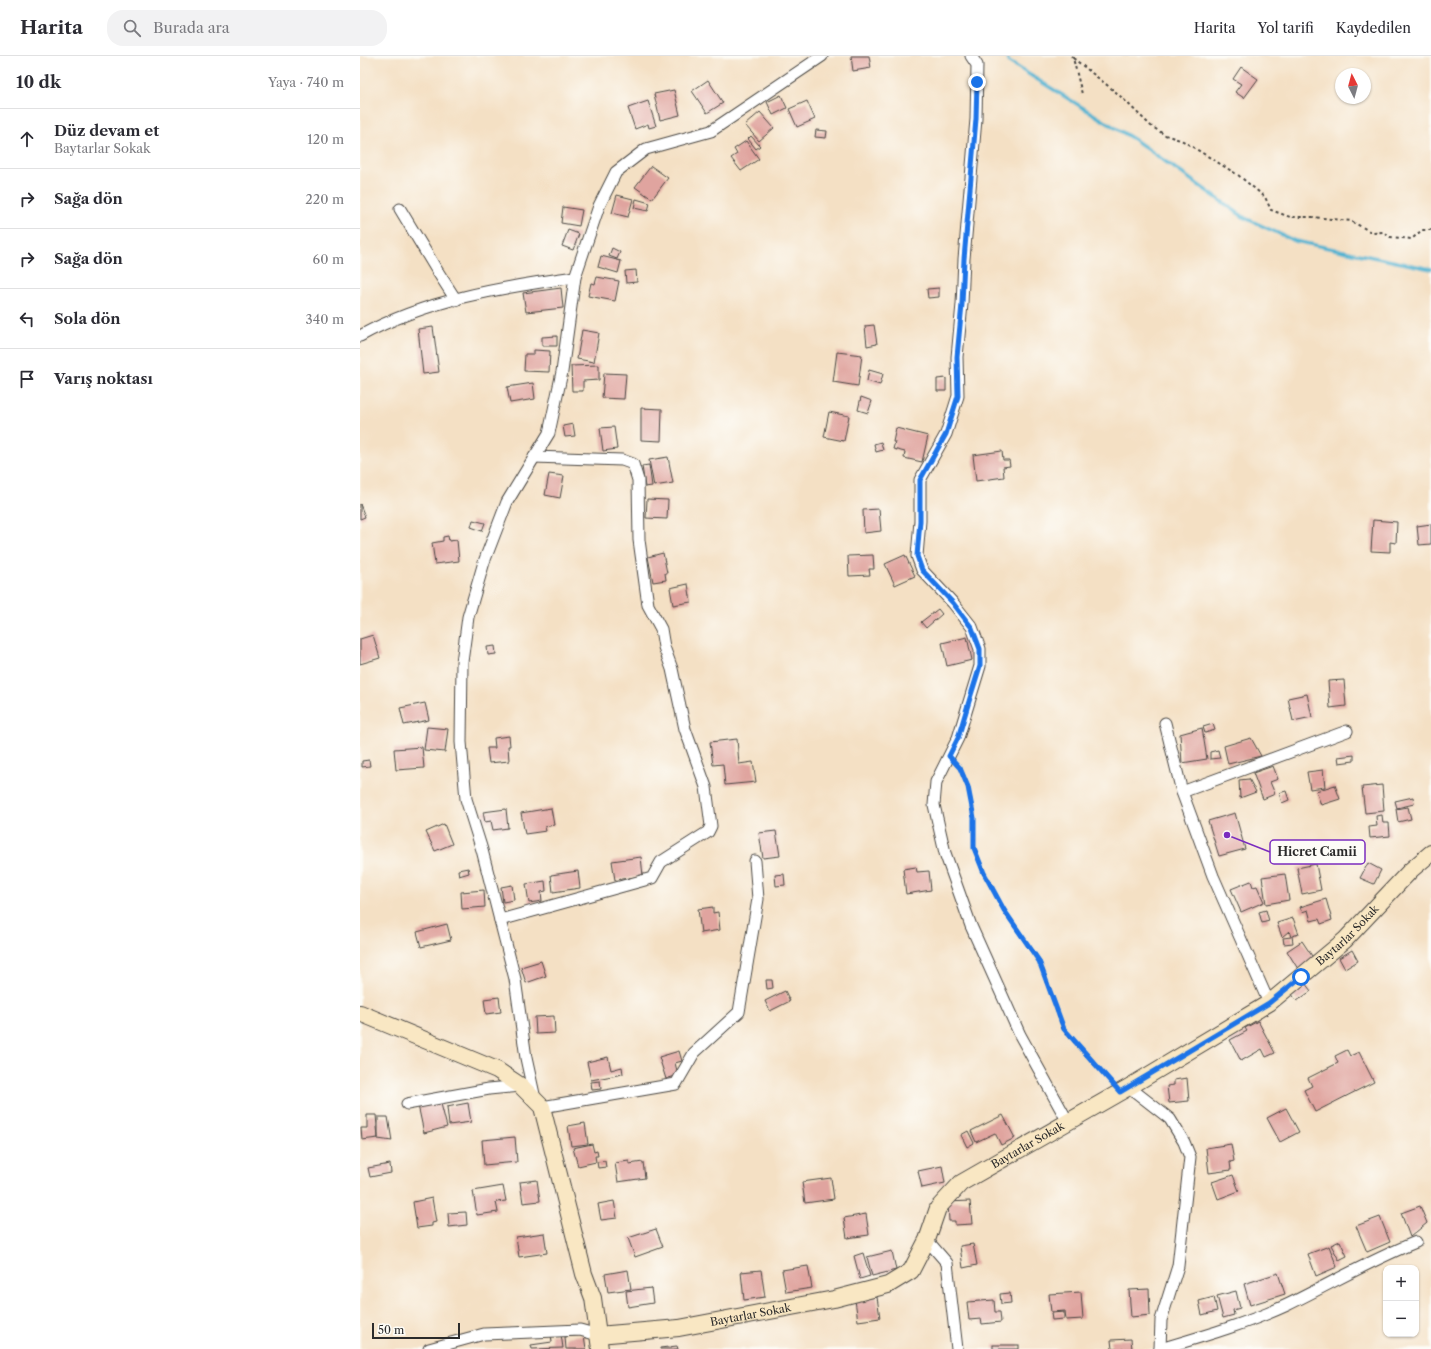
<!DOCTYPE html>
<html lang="tr">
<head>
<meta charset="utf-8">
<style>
	:root { --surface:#fff; --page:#f2f2f3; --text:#2b2b33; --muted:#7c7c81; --line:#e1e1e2 }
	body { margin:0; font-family:"Libre Caslon Text",serif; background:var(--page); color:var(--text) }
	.controls { position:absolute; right:12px; bottom:12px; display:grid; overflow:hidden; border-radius:8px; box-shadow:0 1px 3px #0004 }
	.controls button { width:36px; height:36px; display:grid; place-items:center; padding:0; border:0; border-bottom:1px solid var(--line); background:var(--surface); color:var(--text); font:20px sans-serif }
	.compass { position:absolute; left:975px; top:12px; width:36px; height:36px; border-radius:50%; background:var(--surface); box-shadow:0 1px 3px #0004; rotate:354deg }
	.scale { position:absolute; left:12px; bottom:10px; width:88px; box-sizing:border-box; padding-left:4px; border:2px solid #2b2b2b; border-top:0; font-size:11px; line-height:14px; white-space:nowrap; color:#2b2b2b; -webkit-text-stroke:3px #fdfcf7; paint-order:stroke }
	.stop { position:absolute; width:12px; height:12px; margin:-9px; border:3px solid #1a73e8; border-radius:50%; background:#fff }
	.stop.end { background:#1a73e8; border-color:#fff; box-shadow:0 1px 4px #0008 }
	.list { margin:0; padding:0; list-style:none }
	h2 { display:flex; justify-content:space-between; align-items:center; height:52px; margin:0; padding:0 16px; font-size:17px }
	h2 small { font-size:13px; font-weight:400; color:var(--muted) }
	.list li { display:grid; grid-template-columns:26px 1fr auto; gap:12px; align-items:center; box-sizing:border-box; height:60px; padding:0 16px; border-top:1px solid var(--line) }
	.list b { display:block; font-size:15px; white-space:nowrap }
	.list p { margin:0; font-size:13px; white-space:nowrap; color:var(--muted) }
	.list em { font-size:13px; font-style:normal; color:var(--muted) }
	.icon { flex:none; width:22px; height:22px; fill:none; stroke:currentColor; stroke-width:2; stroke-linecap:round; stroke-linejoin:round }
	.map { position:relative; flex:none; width:1071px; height:1293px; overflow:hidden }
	header { display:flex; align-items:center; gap:24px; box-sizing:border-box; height:56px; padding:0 20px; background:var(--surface); border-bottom:1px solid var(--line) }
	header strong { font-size:19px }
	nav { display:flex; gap:22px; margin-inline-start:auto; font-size:14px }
	.search { width:280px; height:36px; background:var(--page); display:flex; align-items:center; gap:10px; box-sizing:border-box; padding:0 14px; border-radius:16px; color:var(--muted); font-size:15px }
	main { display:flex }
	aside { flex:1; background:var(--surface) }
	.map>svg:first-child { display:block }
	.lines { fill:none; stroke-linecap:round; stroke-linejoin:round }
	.stream { stroke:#52b3d1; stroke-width:3.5 }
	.building { fill:#e0a49f }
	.street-casing { stroke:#494642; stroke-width:13 }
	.secondary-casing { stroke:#494642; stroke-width:18 }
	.path { stroke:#494642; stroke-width:2; stroke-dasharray:3 3; stroke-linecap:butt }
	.street { stroke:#fff; stroke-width:11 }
	.secondary { stroke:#f9e7c3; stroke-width:16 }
	.route { stroke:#1a73e8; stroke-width:5 }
	.labels { text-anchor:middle; stroke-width:3; stroke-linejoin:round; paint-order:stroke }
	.street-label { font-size:11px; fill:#2b2b2b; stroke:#fdfcf7 }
	.leader { fill:none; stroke:#7b2cbf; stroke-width:1.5 }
	.callout-dot { fill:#7b2cbf; stroke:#fdfcf7; stroke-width:1.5 }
	.callout { fill:#fdfcf7; stroke:#7b2cbf; stroke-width:1.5 }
	.callout-label { font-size:12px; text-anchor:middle; font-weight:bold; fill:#2b2b2b }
</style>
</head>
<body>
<header>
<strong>Harita</strong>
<div class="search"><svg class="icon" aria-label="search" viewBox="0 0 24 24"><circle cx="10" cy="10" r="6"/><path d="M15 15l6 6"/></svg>Burada ara</div>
<nav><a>Harita</a><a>Yol tarifi</a><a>Kaydedilen</a></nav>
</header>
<main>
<aside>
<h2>10 dk<small>Yaya · 740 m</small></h2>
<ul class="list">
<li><svg class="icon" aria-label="ahead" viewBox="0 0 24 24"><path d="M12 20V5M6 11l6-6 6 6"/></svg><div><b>Düz devam et</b><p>Baytarlar Sokak</p></div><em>120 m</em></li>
<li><svg class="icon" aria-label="right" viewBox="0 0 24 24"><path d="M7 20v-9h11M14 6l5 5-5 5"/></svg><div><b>Sağa dön</b></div><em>220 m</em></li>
<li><svg class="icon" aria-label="right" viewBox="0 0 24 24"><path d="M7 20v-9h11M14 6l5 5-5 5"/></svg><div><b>Sağa dön</b></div><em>60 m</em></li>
<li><svg class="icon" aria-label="left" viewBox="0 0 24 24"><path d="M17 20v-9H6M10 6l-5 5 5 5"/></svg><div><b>Sola dön</b></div><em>340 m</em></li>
<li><svg class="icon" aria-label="arrive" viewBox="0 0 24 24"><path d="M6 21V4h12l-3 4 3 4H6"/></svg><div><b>Varış noktası</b></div></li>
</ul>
</aside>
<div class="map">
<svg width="1071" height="1293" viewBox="0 0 1071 1293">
	<rect width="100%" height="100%" fill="#fdfcf7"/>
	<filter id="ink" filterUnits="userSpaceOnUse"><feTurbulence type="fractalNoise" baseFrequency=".025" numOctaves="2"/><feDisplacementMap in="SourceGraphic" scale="8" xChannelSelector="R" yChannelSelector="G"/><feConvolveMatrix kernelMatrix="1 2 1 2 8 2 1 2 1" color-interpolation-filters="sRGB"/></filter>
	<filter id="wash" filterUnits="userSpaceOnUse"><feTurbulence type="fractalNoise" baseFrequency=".012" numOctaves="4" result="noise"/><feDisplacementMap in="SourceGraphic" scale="16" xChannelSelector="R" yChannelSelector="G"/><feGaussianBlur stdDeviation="0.9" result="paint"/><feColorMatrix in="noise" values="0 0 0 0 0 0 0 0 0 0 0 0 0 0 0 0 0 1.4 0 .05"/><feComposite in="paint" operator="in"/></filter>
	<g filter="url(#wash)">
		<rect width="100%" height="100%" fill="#f4e0c4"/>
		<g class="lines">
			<polyline class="stream" points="646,0 649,6 775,84 885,162 935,185 1071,213"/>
		</g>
		<g id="blocks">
			<g class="building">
				<polygon points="491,0 509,0 511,12 493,15"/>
				<polygon points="881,11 898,23 884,42 875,36 881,28 873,23"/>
				<polygon points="348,24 363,47 347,57 332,35"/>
				<polygon points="314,34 320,59 300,64 294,38"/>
				<polygon points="421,39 427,52 413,59 407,46"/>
				<polygon points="288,45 296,70 289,72 288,68 275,73 268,52"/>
				<polygon points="447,45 455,63 437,71 429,53"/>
				<polygon points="400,56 414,72 399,85 385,69"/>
				<polygon points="456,74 467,75 466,82 455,81"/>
				<polygon points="391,80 400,90 396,93 388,83"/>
				<polygon points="386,85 399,103 381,115 371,102 377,98 374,93"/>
				<polygon points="291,110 308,122 292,143 275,131"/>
				<polygon points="257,139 273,143 268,161 252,157"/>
				<polygon points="276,143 290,147 288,155 274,152"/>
				<polygon points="203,151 222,154 219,170 201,167"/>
				<polygon points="208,174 219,178 213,194 202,190"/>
				<polygon points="252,192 260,196 257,203 249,200"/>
				<polygon points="241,200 261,205 258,217 238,211"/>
				<polygon points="276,214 277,226 266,227 265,215"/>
				<polygon points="237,221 259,225 255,245 228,240 231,227 235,228"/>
				<polygon points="201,232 203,252 166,256 163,237"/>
				<polygon points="579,232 579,241 568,242 567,233"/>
				<polygon points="514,269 517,288 507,290 505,270"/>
				<polygon points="73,271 79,316 63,318 58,273"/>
				<polygon points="222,274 239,277 234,306 217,303"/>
				<polygon points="197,280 197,290 182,290 182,281"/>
				<polygon points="174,294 190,295 189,316 164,315 165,298 174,298"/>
				<polygon points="477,296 502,299 498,330 473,326"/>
				<polygon points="239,309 239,324 223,325 223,335 212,335 211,310"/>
				<polygon points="509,314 523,318 520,329 507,325"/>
				<polygon points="244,317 266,318 264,343 242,342"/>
				<polygon points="586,322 586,335 577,335 577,323"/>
				<polygon points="173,327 175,343 150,347 147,331"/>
				<polygon points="501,341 512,345 508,357 498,354"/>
				<polygon points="281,352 302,353 301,385 281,384"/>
				<polygon points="469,356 489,360 484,385 464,381"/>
				<polygon points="213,368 215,380 205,381 203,370"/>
				<polygon points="254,371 257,393 243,395 240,372"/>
				<polygon points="536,372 568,380 562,406 544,402 545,396 533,393 535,386 533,386"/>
				<polygon points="521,386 523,394 516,396 514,388"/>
				<polygon points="642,395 643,404 649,404 650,410 643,411 644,421 616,425 613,399"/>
				<polygon points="308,401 313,427 294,430 289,404"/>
				<polygon points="289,409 292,430 285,431 282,410"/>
				<polygon points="189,418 204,420 200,442 185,439"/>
				<polygon points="287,443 308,444 307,463 286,462"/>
				<polygon points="0,448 5,461 0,463"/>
				<polygon points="519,453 521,475 504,477 503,454"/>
				<polygon points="113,464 125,467 122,475 111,471"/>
				<polygon points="1013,464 1037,466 1036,487 1030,486 1030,496 1011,495"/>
				<polygon points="1071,468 1071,488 1059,489 1057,470"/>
				<polygon points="88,480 89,485 97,484 99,505 75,508 72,487 83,485 83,481"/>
				<polygon points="303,497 307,517 305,517 306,524 293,526 288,501"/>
				<polygon points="513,499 514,513 509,513 510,519 489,520 488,500"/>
				<polygon points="545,499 555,520 535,529 525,508"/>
				<polygon points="328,528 331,546 313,549 310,532"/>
				<polygon points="578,553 582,558 566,572 561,566"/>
				<polygon points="13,579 20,602 0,608 0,583"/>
				<polygon points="607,581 612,604 587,610 582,587"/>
				<polygon points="135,590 136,598 128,599 127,591"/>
				<polygon points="984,624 986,650 970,652 968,625"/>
				<polygon points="947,638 952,661 933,665 928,642"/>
				<polygon points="65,647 69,664 44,669 40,652"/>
				<polygon points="853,668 855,674 845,677 843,671"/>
				<polygon points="67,671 88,673 85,696 64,694"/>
				<polygon points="842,672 847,703 822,707 820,678"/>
				<polygon points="149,680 150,690 148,690 149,705 129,707 127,692 135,692 134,682"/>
				<polygon points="891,682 901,700 868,708 864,690"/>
				<polygon points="377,683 379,708 393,706 396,726 365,729 363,708 353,709 350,686"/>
				<polygon points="62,691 64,712 36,714 34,693"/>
				<polygon points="858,694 860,702 850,703 850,696"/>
				<polygon points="994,699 994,705 979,707 978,701"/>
				<polygon points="9,704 10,710 2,711 2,705"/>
				<polygon points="913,710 918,723 910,726 915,738 903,743 893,717"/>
				<polygon points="963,714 965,731 950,733 947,716"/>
				<polygon points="889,723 896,736 880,742 879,724"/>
				<polygon points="975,729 980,743 961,749 956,735"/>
				<polygon points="1022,729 1024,755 1005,757 1002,731"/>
				<polygon points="926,735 929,744 922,747 919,737"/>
				<polygon points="1053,741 1054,748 1037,752 1035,745"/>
				<polygon points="1048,751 1051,763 1038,766 1036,753"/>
				<polygon points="191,752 194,769 185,771 186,775 165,778 161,757"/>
				<polygon points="146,753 148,772 133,774 131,765 125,766 123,756"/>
				<polygon points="875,757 885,793 859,800 848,765"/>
				<polygon points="1022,759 1023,767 1029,767 1030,780 1010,782 1009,771 1017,770 1016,760"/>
				<polygon points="84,768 92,788 75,795 66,776"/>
				<polygon points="416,775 420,800 403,802 399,777"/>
				<polygon points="281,801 283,820 255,824 252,805"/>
				<polygon points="1008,807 1021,814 1014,828 1000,822"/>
				<polygon points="956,808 961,834 942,838 937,812"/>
				<polygon points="556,811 557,816 569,815 571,834 546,838 543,813"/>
				<polygon points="108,812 109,817 99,820 98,814"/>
				<polygon points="218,815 220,832 193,836 191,819"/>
				<polygon points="424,818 425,829 416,830 415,819"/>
				<polygon points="925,818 929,844 906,848 902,821"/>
				<polygon points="185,825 186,835 181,836 182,845 169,847 166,828"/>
				<polygon points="891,825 893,831 897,830 904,846 881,856 871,833"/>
				<polygon points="152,829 154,844 143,846 141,831"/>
				<polygon points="124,834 125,851 102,853 101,836"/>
				<polygon points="966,843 972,864 961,868 959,863 951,865 948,854 942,856 940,851"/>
				<polygon points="353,851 353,857 358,856 360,874 341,877 338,853"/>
				<polygon points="906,854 909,865 902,867 899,856"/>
				<polygon points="933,862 939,878 932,880 933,887 924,888 923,882 931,881 929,875 922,881 917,867"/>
				<polygon points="87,868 91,884 61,891 57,876"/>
				<polygon points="942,885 954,903 938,913 927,895"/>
				<polygon points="992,894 998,905 985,913 979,902"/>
				<polygon points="181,905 186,920 166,927 161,911"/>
				<polygon points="406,924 412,924 413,932 407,933"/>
				<polygon points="945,927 951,935 937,945 931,937"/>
				<polygon points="425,935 430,945 410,955 405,945"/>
				<polygon points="139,941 141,956 126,958 124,943"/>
				<polygon points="194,960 195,977 176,978 175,961"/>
				<polygon points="898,965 915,997 906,1001 902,993 881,1005 870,984 887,975 885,972"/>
				<polygon points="987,994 990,1000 999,996 1014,1026 955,1056 944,1034 952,1030 948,1022 978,1007 975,1000"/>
				<polygon points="319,995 322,1005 315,1007 318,1019 306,1023 299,1001"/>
				<polygon points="248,1001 251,1014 262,1011 263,1018 231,1024 227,1006"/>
				<polygon points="827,1022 829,1045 809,1047 807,1030 814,1029 814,1024"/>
				<polygon points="240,1025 241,1033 232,1034 231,1026"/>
				<polygon points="80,1044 87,1071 64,1077 58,1049"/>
				<polygon points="108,1047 111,1066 89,1069 87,1051"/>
				<polygon points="926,1052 939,1076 920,1086 907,1062"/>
				<polygon points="7,1059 16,1059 18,1082 2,1084 1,1072 7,1072"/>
				<polygon points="643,1059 655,1082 641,1089 635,1077 616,1086 611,1075"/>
				<polygon points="18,1061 28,1061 32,1085 18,1083"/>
				<polygon points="225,1067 228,1088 211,1090 208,1070"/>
				<polygon points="608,1075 614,1087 607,1091 601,1079"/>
				<polygon points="155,1081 157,1106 124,1109 122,1084"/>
				<polygon points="232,1088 234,1096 237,1095 238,1100 235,1100 236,1106 218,1110 213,1092"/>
				<polygon points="871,1088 874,1105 870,1106 871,1114 849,1117 846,1092"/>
				<polygon points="245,1105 246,1111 238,1112 237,1106"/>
				<polygon points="269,1105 269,1108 283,1106 285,1122 258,1126 255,1107"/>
				<polygon points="30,1108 31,1117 10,1121 8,1112"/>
				<polygon points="582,1110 585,1127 562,1132 558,1115"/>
				<polygon points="873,1119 879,1135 858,1143 852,1126"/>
				<polygon points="471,1122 474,1143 445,1147 442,1126"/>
				<polygon points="177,1124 180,1145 163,1147 160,1126"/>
				<polygon points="143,1130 146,1145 136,1146 138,1156 117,1159 113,1135"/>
				<polygon points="72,1142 76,1166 72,1167 72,1170 57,1172 53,1146"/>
				<polygon points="254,1145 257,1162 241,1164 238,1148"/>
				<polygon points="610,1145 612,1168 595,1169 595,1165 589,1165 588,1146"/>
				<polygon points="1060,1150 1067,1167 1050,1181 1041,1157"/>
				<polygon points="106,1156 107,1169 89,1171 88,1157"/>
				<polygon points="506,1158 509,1179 487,1182 484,1162"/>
				<polygon points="1020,1161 1030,1186 1007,1196 996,1170"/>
				<polygon points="296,1173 303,1191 275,1201 268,1182"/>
				<polygon points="184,1177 187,1197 159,1201 156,1181"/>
				<polygon points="980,1185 987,1200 979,1204 971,1189"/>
				<polygon points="613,1188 617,1209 603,1212 600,1190"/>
				<polygon points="969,1190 977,1211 956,1220 948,1198"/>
				<polygon points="532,1195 536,1214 512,1220 507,1201"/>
				<polygon points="503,1197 510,1220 500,1223 494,1200"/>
				<polygon points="448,1210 452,1232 426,1236 422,1214"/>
				<polygon points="268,1214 271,1233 248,1236 245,1218"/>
				<polygon points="401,1214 405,1241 384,1244 381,1216"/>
				<polygon points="918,1217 925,1238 890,1249 884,1228"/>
				<polygon points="291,1232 293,1247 268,1251 266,1235"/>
				<polygon points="789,1233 790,1259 771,1261 769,1234"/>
				<polygon points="876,1235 880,1252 873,1254 874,1259 863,1262 857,1240"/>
				<polygon points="721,1236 723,1263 706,1264 705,1255 691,1256 689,1238"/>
				<polygon points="650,1237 651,1247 641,1248 640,1238"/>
				<polygon points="517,1241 520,1262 498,1265 495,1244"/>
				<polygon points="854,1241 857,1255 842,1259 839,1245"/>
				<polygon points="634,1244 635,1256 640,1256 641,1266 622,1268 621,1263 609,1264 607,1246"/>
				<polygon points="704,1256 704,1263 692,1264 691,1257"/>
				<polygon points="201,1278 203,1292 172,1293 171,1289 192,1286 191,1279"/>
				<polygon points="224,1279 226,1293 206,1293 205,1281"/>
				<polygon points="771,1283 772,1293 752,1293 751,1284"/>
				<rect x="633" y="1289" width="26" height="4"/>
				<polygon points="317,1290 318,1293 300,1293 300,1292"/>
			</g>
		</g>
	</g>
	<g filter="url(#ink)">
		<use href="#blocks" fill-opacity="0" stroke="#494642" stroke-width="1"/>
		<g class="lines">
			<defs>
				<g id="street">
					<polyline points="611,0 617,9 616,63 604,203 602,248 597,301 598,340 586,378 560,424 560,465 557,500 562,514 593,547 612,571 620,593 620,610 598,682 576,726 574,749 585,797 611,870 660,979 708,1066"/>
					<polyline points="40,153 76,213 96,244"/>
					<path d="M0,280C65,244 142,231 215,221"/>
					<polyline points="805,667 822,736 853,820 909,947"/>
					<polyline points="822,736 987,675"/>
					<polyline points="140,864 292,822 301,806 348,776 351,770 346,731 325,673 312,613 304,591 301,573 288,549 279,484 278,424 273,408 262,404 174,401"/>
					<polyline points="769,1031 810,1063 824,1086 830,1101 818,1210 801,1264 800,1293"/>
					<polyline points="175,1043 166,1002 155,923 122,794 106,743 101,686 102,606 108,561 124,506 147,446 189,377 202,316 215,221 239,150 256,116 286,93 351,75 462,0"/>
					<polyline points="47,1048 129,1033 161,1030"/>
					<polyline points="182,1051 316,1028 334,997 379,956 398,843 395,805"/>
					<polyline points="567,1184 587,1207 597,1293"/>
					<polyline points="69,1293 124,1278 220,1274 238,1279"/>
					<path d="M800,1293C844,1280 886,1268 927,1249C970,1228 1011,1204 1056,1186"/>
				</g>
				<g id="secondary">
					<polyline points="0,957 137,1014 161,1030 182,1051 224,1218 233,1242 240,1293"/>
					<path id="s1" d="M238,1279L319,1272L474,1243L528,1229L551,1215L567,1184L578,1152L601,1127L769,1031L909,947L985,884L1051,814L1071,797"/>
				</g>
			</defs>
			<use href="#street" class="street-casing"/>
			<use href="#secondary" class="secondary-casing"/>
			<g class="path">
				<polyline points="711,0 713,2 722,38"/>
				<polyline points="713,2 757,37 791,70 805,79 823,85 878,119 905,141 911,154 930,161 953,161 991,165 1013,177 1023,176 1030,181 1052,183 1062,174 1071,174"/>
				<polyline points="596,708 600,712 608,731 614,762 614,791 624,817 644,854 679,905 686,922 703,973 751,1026"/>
			</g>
			<use href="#street" class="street"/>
			<use href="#secondary" class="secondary"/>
		</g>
	</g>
	<g class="lines" filter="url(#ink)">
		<polyline class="route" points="617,26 616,63 604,203 602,248 597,301 598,340 586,378 560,424 560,465 557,500 562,514 593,547 612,572 620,593 620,610 610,642 598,682 589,700 600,712 608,731 614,762 614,792 624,817 644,854 679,905 704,973 760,1036 909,947 941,921"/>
	</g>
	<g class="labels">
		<g class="street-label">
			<text dy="4" stroke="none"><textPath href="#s1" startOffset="885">Baytarlar Sokak</textPath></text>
			<text dy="4" stroke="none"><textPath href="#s1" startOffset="501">Baytarlar Sokak</textPath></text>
			<text dy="4" stroke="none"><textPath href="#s1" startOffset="154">Baytarlar Sokak</textPath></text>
		</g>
	</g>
	<path class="leader" d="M867 779L910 796"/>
	<circle class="callout-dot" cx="867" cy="779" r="4"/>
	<rect class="callout" x="910" y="784" width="95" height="24" rx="4"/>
	<g class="callout-label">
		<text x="957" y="800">Hicret Camii</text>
	</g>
</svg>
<div class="controls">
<button>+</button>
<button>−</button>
</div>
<svg class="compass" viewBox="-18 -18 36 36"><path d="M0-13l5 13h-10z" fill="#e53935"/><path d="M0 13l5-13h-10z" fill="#7c7c81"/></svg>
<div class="scale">50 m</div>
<div class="stop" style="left:941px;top:921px"></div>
<div class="stop end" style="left:617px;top:26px"></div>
</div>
</main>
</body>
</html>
